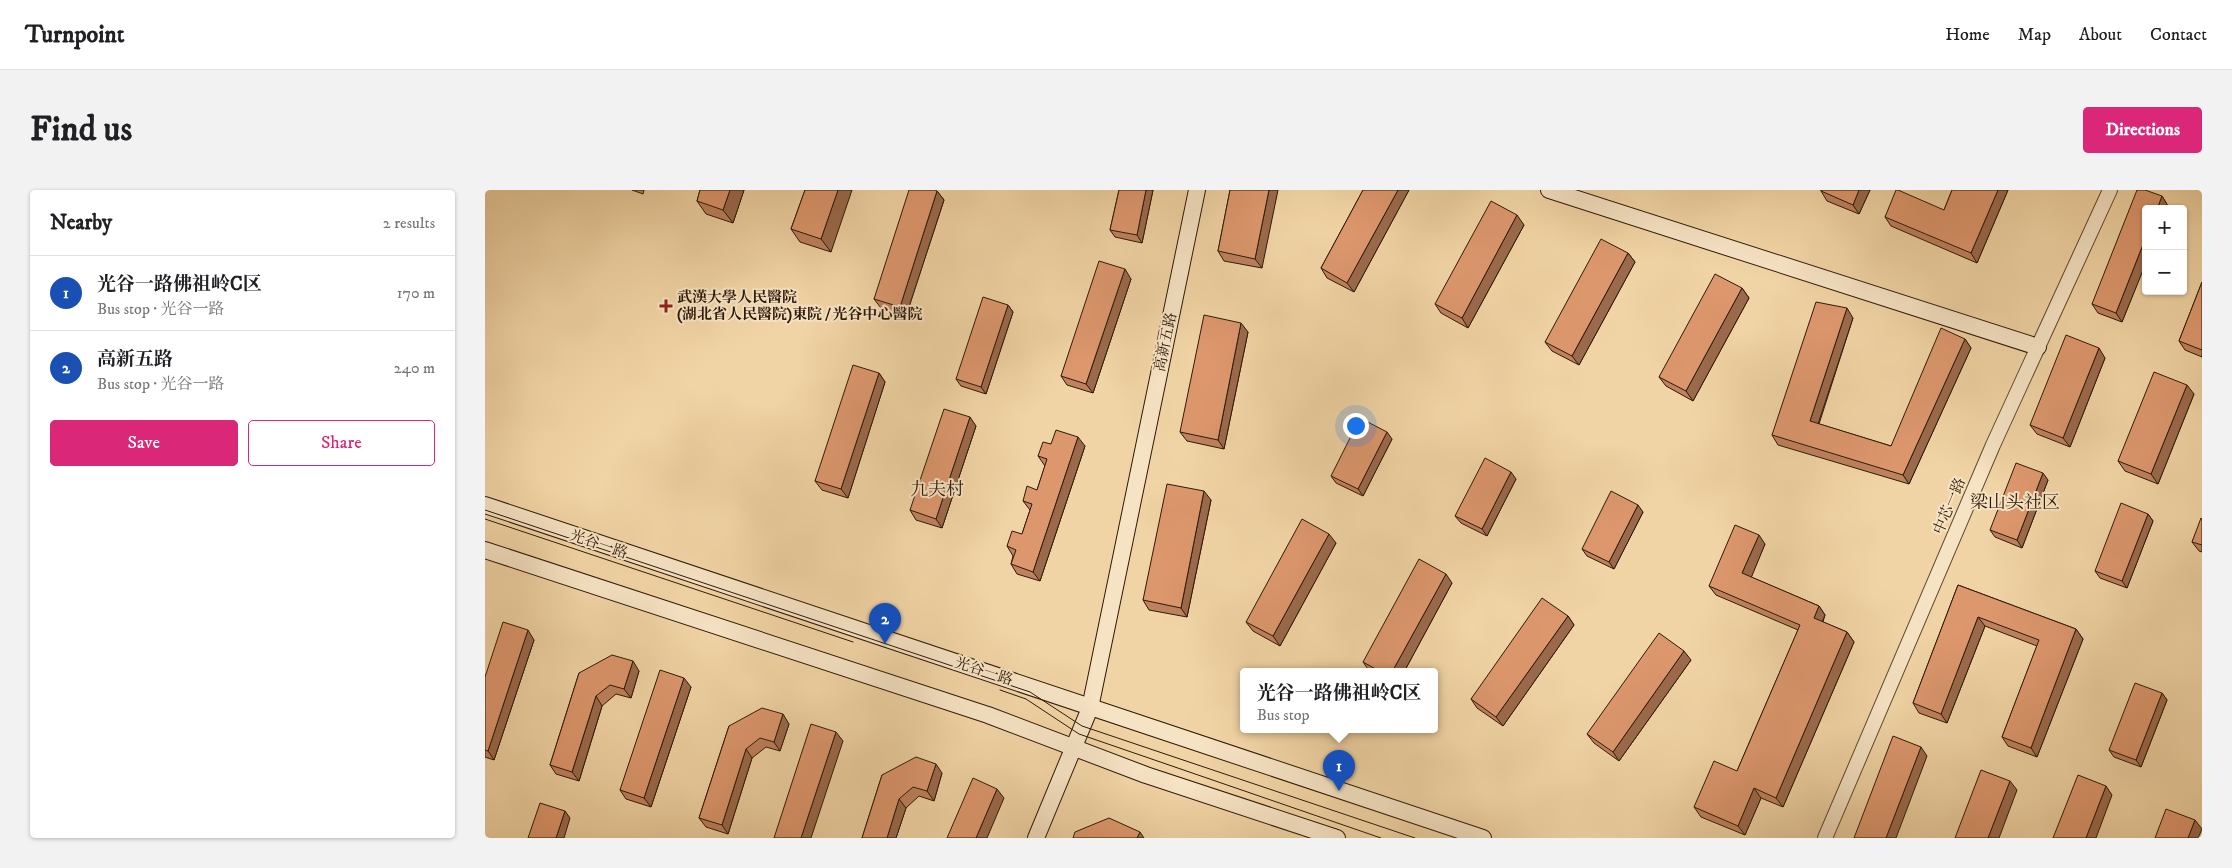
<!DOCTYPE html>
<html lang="en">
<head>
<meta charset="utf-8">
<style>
	:root { --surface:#fff; --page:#f2f2f2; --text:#202124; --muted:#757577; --line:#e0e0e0; --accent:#db2777 }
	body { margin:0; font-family:"IM FELL DW Pica","Noto Serif SC",serif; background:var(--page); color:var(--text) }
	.controls { position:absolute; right:15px; top:15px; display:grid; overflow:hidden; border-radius:5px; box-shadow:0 1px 4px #0004 }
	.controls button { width:45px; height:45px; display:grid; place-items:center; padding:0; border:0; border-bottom:1px solid var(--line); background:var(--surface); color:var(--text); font:25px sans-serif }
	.you { position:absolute; left:870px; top:235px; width:18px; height:18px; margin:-12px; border:4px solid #fff; border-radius:50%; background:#1a73e8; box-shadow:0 0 0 8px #1a73e833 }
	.badge { display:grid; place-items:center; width:32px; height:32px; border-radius:50%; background:var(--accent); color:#fff; font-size:16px; font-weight:700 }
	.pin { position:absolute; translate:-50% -41px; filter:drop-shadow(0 1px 2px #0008) }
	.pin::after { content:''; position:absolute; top:26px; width:18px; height:15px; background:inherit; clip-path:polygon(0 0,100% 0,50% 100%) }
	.popup { position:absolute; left:755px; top:478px; width:198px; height:65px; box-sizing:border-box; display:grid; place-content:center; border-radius:5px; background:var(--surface); filter:drop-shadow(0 1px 4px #0005); font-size:16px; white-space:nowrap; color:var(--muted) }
	.popup b { font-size:19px; color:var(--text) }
	.popup::after { content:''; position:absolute; left:50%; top:100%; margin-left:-10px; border:10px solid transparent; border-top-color:var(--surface) }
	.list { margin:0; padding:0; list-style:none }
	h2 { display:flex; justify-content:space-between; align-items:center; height:65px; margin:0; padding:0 20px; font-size:21px }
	h2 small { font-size:16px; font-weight:400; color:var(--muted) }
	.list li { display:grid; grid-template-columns:32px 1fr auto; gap:15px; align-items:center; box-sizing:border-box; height:75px; padding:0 20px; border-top:1px solid var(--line) }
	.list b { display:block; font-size:19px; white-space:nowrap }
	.list p { margin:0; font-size:16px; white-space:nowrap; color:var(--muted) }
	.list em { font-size:16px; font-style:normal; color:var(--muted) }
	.actions { display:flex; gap:10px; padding:15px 20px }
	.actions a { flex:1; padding:11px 0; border:1px solid var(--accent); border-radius:5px; text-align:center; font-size:18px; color:var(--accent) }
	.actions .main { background:var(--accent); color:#fff }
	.map { position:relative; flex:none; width:1717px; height:648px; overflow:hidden; border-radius:5px }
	header { display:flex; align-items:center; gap:30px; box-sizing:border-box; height:70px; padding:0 25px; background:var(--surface); border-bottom:1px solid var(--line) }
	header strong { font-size:24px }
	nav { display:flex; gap:28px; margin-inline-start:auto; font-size:18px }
	.intro { display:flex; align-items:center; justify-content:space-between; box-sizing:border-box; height:120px; padding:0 30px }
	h1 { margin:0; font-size:35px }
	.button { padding:12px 22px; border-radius:5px; background:var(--accent); color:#fff; font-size:18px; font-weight:700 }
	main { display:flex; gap:30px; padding:0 30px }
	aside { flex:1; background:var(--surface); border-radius:5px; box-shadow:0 1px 4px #0004 }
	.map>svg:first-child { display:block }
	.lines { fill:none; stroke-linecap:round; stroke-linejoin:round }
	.tertiary-casing { stroke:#5f482e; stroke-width:16 }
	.secondary-casing { stroke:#2e1907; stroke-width:18 }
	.tertiary { stroke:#f6e3c4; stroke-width:14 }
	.secondary { stroke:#f6e3c4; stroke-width:16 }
	.tram { stroke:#2e1907; stroke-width:1 }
	.wall { fill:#be825e; stroke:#2e1907 }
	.shaded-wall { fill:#9b6a4c; stroke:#2e1907 }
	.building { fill:#dd976d; stroke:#2e1907 }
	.poi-dot { fill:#8f2418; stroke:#f6e3c4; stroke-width:2 }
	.labels { text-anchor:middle; stroke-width:4; stroke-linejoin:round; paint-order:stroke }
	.poi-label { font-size:15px; font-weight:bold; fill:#2e1907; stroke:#f6e3c4; text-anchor:start }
	.street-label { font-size:15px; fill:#2e1907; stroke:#f6e3c4 }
	.quarter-label { font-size:18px; fill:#2e1907; stroke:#f6e3c4 }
</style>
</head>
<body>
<header>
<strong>Turnpoint</strong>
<nav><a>Home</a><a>Map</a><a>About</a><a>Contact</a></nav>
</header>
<div class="intro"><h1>Find us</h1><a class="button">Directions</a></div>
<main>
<aside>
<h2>Nearby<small>2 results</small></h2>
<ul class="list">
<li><span class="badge" style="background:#1a4fb4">1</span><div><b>光谷一路佛祖岭C区</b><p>Bus stop · 光谷一路</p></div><em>170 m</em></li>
<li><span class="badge" style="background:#1a4fb4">2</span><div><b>高新五路</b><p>Bus stop · 光谷一路</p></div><em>240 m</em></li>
</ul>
<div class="actions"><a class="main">Save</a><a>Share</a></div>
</aside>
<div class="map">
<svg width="1717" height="648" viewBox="0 0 1717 648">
	<rect width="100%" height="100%" fill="#f1d4a5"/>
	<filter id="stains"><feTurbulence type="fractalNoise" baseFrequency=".004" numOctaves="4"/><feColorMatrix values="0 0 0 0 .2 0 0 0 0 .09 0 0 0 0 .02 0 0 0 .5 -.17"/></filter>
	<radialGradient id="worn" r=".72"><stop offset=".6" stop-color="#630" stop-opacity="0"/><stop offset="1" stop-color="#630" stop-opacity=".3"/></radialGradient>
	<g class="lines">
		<defs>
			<polyline id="tertiary" points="1340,648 1508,255 1625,0"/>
			<g id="secondary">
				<polyline points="1064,0 1553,157"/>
				<polyline points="0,315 998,648"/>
				<polyline points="0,360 503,525 661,585 852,648"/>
				<polyline points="551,648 605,518 712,0"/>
			</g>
		</defs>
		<use href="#tertiary" class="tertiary-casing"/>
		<use href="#secondary" class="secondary-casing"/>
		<use href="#tertiary" class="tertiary"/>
		<use href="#secondary" class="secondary"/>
		<g class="tram">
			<polyline points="0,320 545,502 597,536 930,648"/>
			<polyline points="0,329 368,452"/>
			<polyline points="515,500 541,509 594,544 896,648"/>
		</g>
	</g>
	<g class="wall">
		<polygon points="147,0 159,0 158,4"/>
		<polygon points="215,0 259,0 248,33 221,24 212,11"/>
		<polygon points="320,0 346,62 315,52 306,39"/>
		<polygon points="634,0 668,0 657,53 630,47 625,40"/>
		<polygon points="745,0 777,78 739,71 733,61"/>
		<polygon points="878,0 924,0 869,102 842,88 836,78"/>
		<polygon points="1336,0 1385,0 1374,24 1342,11 1336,1"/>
		<polygon points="1467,0 1523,0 1492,73 1406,36 1400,27 1459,20"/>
		<polygon points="452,1 459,10 421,126 396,118 389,109"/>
		<polygon points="1677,6 1683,16 1637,132 1613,123 1607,114"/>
		<polygon points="1039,35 983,138 956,123 950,114"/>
		<polygon points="1143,63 1150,72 1094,175 1067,161 1060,152"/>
		<polygon points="646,89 608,203 582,195 576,186"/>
		<polygon points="1717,92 1717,167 1700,160 1694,151"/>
		<polygon points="1257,98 1264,108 1208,211 1181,196 1174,187"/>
		<polygon points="523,115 528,122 501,204 476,196 471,189"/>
		<polygon points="1368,128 1334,234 1406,256 1480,149 1486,158 1424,294 1293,255 1287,245"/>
		<polygon points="763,142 739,259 702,251 695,242"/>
		<polygon points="1620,168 1585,257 1552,244 1545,235"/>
		<polygon points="394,183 400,192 363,308 337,300 330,291"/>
		<polygon points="1709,204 1673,294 1640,281 1633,271"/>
		<polygon points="491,236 457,338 431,330 425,320"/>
		<polygon points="907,249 878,306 851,293 846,286"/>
		<polygon points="566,254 600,256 555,391 532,384 526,374 528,366 522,356 537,344 545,320 538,311 552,300 560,276 553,266"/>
		<polygon points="1031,289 1002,346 976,333 970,326"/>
		<polygon points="1563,290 1537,358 1510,347 1505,340"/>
		<polygon points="726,310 702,427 664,420 658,410"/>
		<polygon points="1158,322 1129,379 1102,366 1097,359"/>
		<polygon points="1663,324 1668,331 1642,398 1615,388 1610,381"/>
		<polygon points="1717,329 1717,362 1714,361 1707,352"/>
		<polygon points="851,353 795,456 768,441 761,432"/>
		<polygon points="1280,354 1266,387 1334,416 1340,425 1338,432 1362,442 1369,452 1298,617 1276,608 1260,645 1216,627 1209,617 1252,581 1313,440 1231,405 1224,396"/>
		<polygon points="967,393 919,482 885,482 878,472"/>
		<polygon points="1473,395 1591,439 1598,449 1552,567 1523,556 1517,547 1552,456 1500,436 1462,533 1434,523 1428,513"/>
		<polygon points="1083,426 1089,435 1018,536 992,518 986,509"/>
		<polygon points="49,450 9,570 0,567 0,487"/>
		<polygon points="1206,470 1134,571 1109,553 1102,544"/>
		<polygon points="154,481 146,508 131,504 117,516 94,591 71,584 65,575 94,483"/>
		<polygon points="206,497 166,617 141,609 135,600"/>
		<polygon points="1677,503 1682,510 1656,577 1629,567 1624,560"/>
		<polygon points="304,534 295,561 281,557 267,568 243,644 221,637 214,628 244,536"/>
		<polygon points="457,583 449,611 434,606 421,618 411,648 377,648 397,585"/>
	</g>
	<g class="shaded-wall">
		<polygon points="245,0 259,0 248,33 238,20"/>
		<polygon points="353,0 367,0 346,62 336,49"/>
		<polygon points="661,0 668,0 657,53 652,45"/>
		<polygon points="784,0 793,0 777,78 770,69"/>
		<polygon points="913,0 924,0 869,102 862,93"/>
		<polygon points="1374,0 1385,0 1374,24 1368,15"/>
		<polygon points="1513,0 1523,0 1492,73 1486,63"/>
		<polygon points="452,1 459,10 421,126 415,117"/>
		<polygon points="1677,6 1683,16 1682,19 1672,19"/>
		<polygon points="1032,25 1039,35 983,138 977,128"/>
		<polygon points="1661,47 1661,73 1637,132 1631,123"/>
		<polygon points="1143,63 1150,72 1094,175 1087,166"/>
		<polygon points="640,79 646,89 608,203 601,194"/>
		<polygon points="1257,98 1264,108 1208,211 1201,201"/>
		<polygon points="523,115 528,122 501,204 496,197"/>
		<polygon points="1362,118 1368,128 1331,240 1325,231"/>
		<polygon points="756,133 763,142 739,259 733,250"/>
		<polygon points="1480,149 1486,158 1424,294 1418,285"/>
		<polygon points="1614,158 1620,168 1585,257 1578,248"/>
		<polygon points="394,183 400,192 363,308 356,299"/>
		<polygon points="1702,195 1709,204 1673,294 1666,284"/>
		<polygon points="485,227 491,236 457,338 451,329"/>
		<polygon points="902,242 907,249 878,306 873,299"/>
		<polygon points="593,247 600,256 555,391 548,382"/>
		<polygon points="1026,282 1031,289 1002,346 997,339"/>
		<polygon points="1558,283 1563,290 1537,358 1532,350"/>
		<polygon points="719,301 726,310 702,427 696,418"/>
		<polygon points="1153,315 1158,322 1129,379 1124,372"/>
		<polygon points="1663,324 1668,331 1642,398 1637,391"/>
		<polygon points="844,344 851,353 795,456 788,446"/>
		<polygon points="1274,345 1280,354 1264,393 1257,383"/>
		<polygon points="961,384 967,393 919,482 907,482"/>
		<polygon points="1334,416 1340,425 1335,437 1329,428"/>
		<polygon points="1083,426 1089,435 1018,536 1011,527"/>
		<polygon points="1493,427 1500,436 1462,533 1456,524"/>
		<polygon points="1591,439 1598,449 1552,567 1546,558"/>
		<polygon points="43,440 49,450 9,570 3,561"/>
		<polygon points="1362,442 1369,452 1298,617 1291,608"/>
		<polygon points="1199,461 1206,470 1134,571 1128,562"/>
		<polygon points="148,471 154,481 146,508 139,499"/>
		<polygon points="199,488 206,497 166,617 159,608"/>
		<polygon points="1677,503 1682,510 1656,577 1651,570"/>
		<polygon points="111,506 117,516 94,591 87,582"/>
		<polygon points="298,524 304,534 295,561 289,552"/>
		<polygon points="351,542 358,551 326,648 316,648"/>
		<polygon points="1436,557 1442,566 1411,648 1401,648"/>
		<polygon points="261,559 267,568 243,644 237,635"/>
		<polygon points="451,574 457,583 449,611 442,601"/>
		<polygon points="1525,591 1532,600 1514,648 1503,648"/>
		<polygon points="1621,596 1627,605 1611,648 1601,648"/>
		<polygon points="1269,598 1276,608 1260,645 1253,636"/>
		<polygon points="512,599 519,608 502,648 491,648"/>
		<polygon points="414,609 421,618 411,648 402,648"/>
		<polygon points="80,621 85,628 79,648 71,648"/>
		<polygon points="1710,630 1717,639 1713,648 1703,648"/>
		<polygon points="655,642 659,648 652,648"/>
	</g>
	<g class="building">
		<polygon points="215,0 245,0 238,20 212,11"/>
		<polygon points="320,0 353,0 336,49 306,39"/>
		<polygon points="424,0 450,0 452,1 415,117 389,109"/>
		<polygon points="634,0 661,0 652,45 625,40"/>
		<polygon points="745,0 784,0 770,69 733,61"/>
		<polygon points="878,0 913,0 862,93 836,78"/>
		<polygon points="1336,0 1374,0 1368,15 1336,1"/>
		<polygon points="1411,0 1413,0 1459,20 1467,0 1513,0 1486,63 1400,27"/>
		<polygon points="1652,0 1660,0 1677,6 1672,19 1661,19 1661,47 1631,123 1607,114"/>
		<polygon points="1006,11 1032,25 977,128 950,114"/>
		<polygon points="1116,49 1143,63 1087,166 1060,152"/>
		<polygon points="614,71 640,79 601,194 576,186"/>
		<polygon points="1230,84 1257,98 1201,201 1174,187"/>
		<polygon points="1717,92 1717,160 1694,151"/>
		<polygon points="498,107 523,115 496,197 471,189"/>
		<polygon points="1331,112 1362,118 1325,231 1406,256 1456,138 1480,149 1418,285 1287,245"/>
		<polygon points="719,125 756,133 733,250 695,242"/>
		<polygon points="1581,145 1614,158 1578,248 1545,235"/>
		<polygon points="368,175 394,183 356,299 330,291"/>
		<polygon points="1669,182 1702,195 1666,284 1633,271"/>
		<polygon points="459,219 485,227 451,329 425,320"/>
		<polygon points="875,228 902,242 873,299 846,286"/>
		<polygon points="571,240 593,247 548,382 526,374 531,360 522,356 527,341 537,344 547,314 538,311 542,296 552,300 562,269 553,266 558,252 566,254"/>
		<polygon points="1000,268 1026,282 997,339 970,326"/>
		<polygon points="1531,273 1558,283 1532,350 1505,340"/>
		<polygon points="682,294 719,301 696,418 658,410"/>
		<polygon points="1126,301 1153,315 1124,372 1097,359"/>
		<polygon points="1636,313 1663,324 1637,391 1610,381"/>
		<polygon points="1716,328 1717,329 1717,355 1707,352"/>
		<polygon points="817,329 844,344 788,446 761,432"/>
		<polygon points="1250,335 1274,345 1257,383 1334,416 1329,428 1362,442 1291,608 1269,598 1253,636 1209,617 1229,571 1252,581 1315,435 1224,396"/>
		<polygon points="934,369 961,384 907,482 896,482 878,472"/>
		<polygon points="1473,395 1591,439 1546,558 1517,547 1554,450 1493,427 1456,524 1428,513"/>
		<polygon points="1057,408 1083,426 1011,527 986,509"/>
		<polygon points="18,432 43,440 3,561 0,560 0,487"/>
		<polygon points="1174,443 1199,461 1128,562 1102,544"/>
		<polygon points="127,465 148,471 139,499 125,495 111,506 87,582 65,575 94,483"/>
		<polygon points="175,480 199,488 159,608 135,600"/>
		<polygon points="1650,493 1677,503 1651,570 1624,560"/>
		<polygon points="277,518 298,524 289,552 275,548 261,559 237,635 214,628 244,536"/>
		<polygon points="326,534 351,542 316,648 289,648"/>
		<polygon points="1408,546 1436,557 1401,648 1369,648"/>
		<polygon points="431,567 451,574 442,601 428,597 414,609 402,648 377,648 397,585"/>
		<polygon points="1496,580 1525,591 1503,648 1470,648"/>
		<polygon points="1593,585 1621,596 1601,648 1568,648"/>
		<polygon points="488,588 512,599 491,648 462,648"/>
		<polygon points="55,613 80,621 71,648 43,648"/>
		<polygon points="1681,619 1710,630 1703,648 1670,648"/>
		<polygon points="624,628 655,642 652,648 588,648 590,642"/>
	</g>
	<path class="poi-dot" d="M178.5 108.5h5v5h5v5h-5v5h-5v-5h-5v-5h5z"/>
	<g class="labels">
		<g class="poi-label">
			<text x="192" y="112">武漢大學人民醫院<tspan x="192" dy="17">(湖北省人民醫院)東院 / 光谷中心醫院</tspan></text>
		</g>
		<g class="street-label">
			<text transform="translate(680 152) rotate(-78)" y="5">高新五路</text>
			<text transform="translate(1464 316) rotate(-67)" y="5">中芯一路</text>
			<text transform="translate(114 354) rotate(19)" y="5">光谷一路</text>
			<text transform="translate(499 481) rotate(18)" y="5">光谷一路</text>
		</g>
		<g class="quarter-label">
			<text x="452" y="305">九夫村</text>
			<text x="1530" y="318">梁山头社区</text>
		</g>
	</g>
	<rect width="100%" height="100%" filter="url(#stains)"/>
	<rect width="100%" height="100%" fill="url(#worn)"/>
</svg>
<div class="controls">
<button>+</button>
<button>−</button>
</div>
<div class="you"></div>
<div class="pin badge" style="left:854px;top:601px;background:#1a4fb4">1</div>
<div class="popup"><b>光谷一路佛祖岭C区</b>Bus stop</div>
<div class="pin badge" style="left:400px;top:454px;background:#1a4fb4">2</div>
</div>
</main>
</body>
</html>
